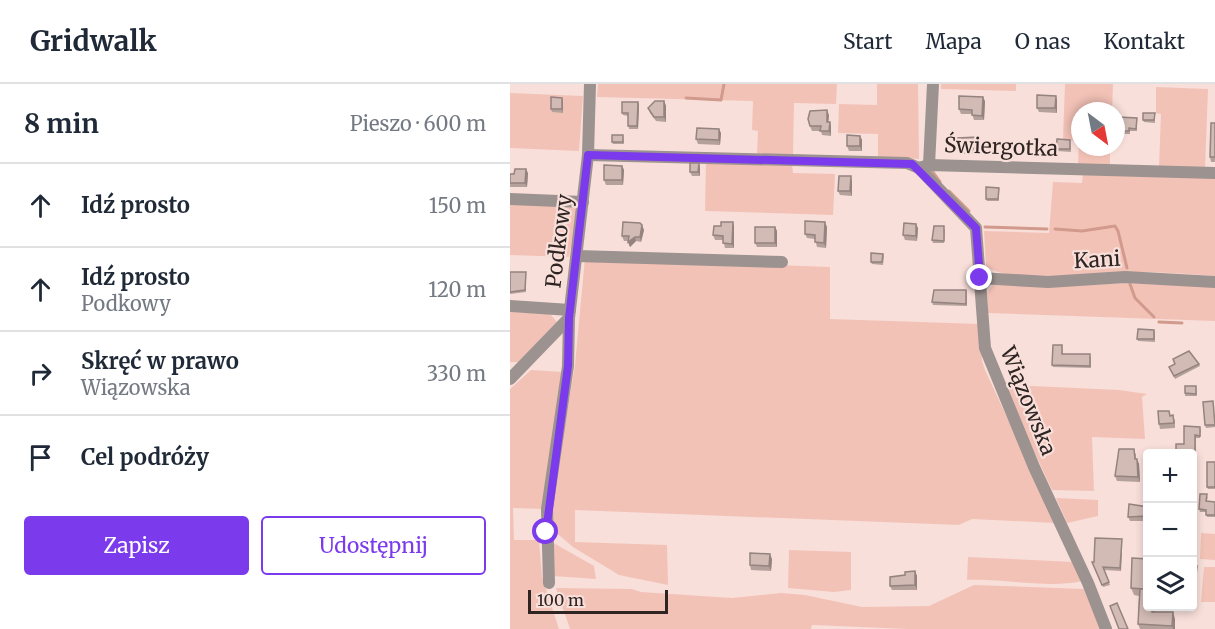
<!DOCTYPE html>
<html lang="pl">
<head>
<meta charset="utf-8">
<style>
	:root { --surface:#fff; --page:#f6f6f7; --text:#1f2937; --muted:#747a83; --line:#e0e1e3; --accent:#7c3aed }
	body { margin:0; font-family:Merriweather,serif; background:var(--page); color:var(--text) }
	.controls { position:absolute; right:18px; bottom:18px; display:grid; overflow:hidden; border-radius:6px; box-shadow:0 3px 9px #0003 }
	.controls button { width:54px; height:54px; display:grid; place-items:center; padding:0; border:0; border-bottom:2px solid var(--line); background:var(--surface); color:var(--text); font:30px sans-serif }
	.compass { position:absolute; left:561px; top:18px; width:54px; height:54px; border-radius:50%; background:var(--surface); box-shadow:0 3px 9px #0003; rotate:148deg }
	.scale { position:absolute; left:18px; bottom:15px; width:140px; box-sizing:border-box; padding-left:6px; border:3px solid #2e2523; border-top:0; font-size:16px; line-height:21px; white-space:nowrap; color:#2e2523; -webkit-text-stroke:4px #f8dfda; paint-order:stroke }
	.stop { position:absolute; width:18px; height:18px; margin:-14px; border:4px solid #7c3aed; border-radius:50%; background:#fff }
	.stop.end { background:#7c3aed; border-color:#fff; box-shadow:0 2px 6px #0008 }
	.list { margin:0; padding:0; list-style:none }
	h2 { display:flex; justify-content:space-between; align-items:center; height:78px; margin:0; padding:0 24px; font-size:26px }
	h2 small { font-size:20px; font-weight:400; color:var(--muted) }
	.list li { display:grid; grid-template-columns:39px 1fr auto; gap:18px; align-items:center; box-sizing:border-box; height:84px; padding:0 24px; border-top:2px solid var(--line) }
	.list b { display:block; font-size:22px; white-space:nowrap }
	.list p { margin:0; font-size:20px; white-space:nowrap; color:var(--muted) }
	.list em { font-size:20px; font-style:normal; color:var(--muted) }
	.actions { display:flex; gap:12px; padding:18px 24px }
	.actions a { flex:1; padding:14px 0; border:2px solid var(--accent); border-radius:6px; text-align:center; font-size:21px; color:var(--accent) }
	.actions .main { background:var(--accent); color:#fff }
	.icon { flex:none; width:33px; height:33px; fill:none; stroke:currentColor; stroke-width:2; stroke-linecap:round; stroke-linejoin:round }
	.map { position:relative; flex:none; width:705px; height:545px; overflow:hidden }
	header { display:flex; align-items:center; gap:36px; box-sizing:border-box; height:84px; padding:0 30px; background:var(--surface); border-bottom:2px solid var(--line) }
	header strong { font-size:28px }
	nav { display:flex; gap:33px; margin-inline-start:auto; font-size:21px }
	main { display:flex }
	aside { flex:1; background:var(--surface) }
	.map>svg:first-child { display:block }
	.green { fill:#f3c2b7 }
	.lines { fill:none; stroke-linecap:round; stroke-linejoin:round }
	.stream { stroke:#d19a8d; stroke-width:3 }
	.minor { stroke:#9c928f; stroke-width:12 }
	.wall { fill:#b5a19c }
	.shaded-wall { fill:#94837f }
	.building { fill:#d3bbb5; stroke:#94837f; stroke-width:1.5 }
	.route { stroke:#7c3aed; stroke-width:8 }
	.labels { text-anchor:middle; stroke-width:4.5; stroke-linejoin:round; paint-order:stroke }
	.street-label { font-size:21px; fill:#2e2523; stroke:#f8dfda }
</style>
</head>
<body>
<header>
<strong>Gridwalk</strong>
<nav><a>Start</a><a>Mapa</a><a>O nas</a><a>Kontakt</a></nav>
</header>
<main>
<aside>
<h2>8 min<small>Pieszo · 600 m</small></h2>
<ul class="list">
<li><svg class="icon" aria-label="ahead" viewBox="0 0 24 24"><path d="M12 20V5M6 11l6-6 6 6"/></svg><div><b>Idź prosto</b></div><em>150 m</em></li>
<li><svg class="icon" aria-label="ahead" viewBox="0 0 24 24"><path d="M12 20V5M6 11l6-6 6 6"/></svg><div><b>Idź prosto</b><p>Podkowy</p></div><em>120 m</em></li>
<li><svg class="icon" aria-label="right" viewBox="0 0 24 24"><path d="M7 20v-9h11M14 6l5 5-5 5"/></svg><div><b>Skręć w prawo</b><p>Wiązowska</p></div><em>330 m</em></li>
<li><svg class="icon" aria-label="arrive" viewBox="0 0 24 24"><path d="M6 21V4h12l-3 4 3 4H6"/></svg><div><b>Cel podróży</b></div></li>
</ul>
<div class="actions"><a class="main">Zapisz</a><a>Udostępnij</a></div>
</aside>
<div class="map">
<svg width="705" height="545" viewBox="0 0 705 545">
	<rect width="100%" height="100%" fill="#f8dfda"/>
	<g class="green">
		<polygon points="88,0 327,0 326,20 284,19 283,71 247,70 248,47 242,46 243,17 87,13"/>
		<polygon points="367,0 408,0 409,75 368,73 368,50 328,49 329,20 367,21"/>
		<polygon points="431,0 506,0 506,7 431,5"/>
		<polygon points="555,0 603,0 602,27 570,27 570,63 600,63 600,81 568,80 569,57 553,56"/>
		<polygon points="646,3 698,5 695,84 649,83 651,30 646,29"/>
		<polygon points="0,9 73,12 69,67 0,64"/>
		<polygon points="196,78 282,79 283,89 325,90 323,131 195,127"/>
		<path d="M573,88L705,93V192C679,190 652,188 626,188C594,188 497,201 476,182L474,147L539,149L543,98L572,99Z"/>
		<polygon points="0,119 69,122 59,173 0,171"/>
		<polygon points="75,174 320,183 320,235 470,240 472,277 475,286 546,439 462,435 449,441 65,426 65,458 157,461 158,501 109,491 63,463 43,446 41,425 65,281"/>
		<polygon points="614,199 705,203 705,237 478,229 477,209 484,200 555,202"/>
		<polygon points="0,228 40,230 47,238 8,278 0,278"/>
		<polygon points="21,286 53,288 33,425 3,424 4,456 29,456 32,493 49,545 0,545 0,305"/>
		<polygon points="500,301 609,306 637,310 632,313 635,355 582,353 584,407 542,406 495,305"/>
		<polygon points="546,414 588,416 588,432 557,439"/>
		<polygon points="691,449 705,450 705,476 690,475"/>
		<polygon points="40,457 84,482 86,495 43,492"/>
		<polygon points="279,466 341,468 341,506 324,508 278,504"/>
		<path d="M458,473L564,478L572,497C538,505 493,494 457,496Z"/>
		<polygon points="694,483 705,483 705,518 691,518"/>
		<polygon points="464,501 574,505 592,545 398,545 302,541 301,545 60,545 46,504 122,505 131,508 222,514 271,509 295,511 352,523 419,522"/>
	</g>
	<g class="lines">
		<g class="stream">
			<polyline points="176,14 211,16 214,0"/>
			<polyline points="422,87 430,98"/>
			<polyline points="439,107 459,127"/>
			<polyline points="475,143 537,145"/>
			<polyline points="545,145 572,147 605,142 608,147 617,184"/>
			<polyline points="620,200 625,214 644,233"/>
			<polyline points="649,238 672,239"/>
		</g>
		<g class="minor">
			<polyline points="78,71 397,79 409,84 466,144 475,264 524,383 578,499 596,545"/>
			<polyline points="419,81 423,0"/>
			<polyline points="409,84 419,81 705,89"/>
			<polyline points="0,115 73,118"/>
			<polyline points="67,172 272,178"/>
			<polyline points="470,194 538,198 615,193 705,198"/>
			<polyline points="0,222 60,226"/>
			<polyline points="0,295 59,234 78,71 80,0"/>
			<polyline points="39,499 37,425 58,282 59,234"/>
		</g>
	</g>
	<g class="wall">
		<polygon points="547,16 547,29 529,28 527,24"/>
		<polygon points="53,17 53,29 42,28 41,25"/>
		<polygon points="154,17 156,22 156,38 146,37 140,29 138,24"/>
		<polygon points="475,17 474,36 464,36 462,30 451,30 449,25"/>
		<polygon points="128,18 129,21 128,45 119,45 118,32 113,31 112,29"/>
		<polygon points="319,31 318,38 320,38 321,43 321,52 312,51 311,47 302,47 300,42"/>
		<polygon points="645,32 645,39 634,38 633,36"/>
		<polygon points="627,36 627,47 620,47 620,50 608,50 607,47"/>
		<polygon points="705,39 705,78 701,78 700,73"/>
		<polygon points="211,49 210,61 188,60 186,55"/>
		<polygon points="113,51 114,60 103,60 102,58"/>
		<polygon points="350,52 352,56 352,67 339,67 337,62"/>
		<polygon points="468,53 470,58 470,69 449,70 447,65"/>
		<polygon points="560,56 561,68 547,67 546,65"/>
		<polygon points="189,79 190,84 190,92 182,92 180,88"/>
		<polygon points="112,82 114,86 113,101 96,101 94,96"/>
		<polygon points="18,89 17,103 0,103 0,90"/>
		<polygon points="342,97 342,112 330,111 328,107"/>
		<polygon points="489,106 489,117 477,117 476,115"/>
		<polygon points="223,138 224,143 224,164 215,164 213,156 205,156 203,151 211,142"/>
		<polygon points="265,143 267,147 267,163 247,163 245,159"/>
		<polygon points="317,143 316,164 307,163 305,155 297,154 295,150"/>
		<polygon points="408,144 407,157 395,156 393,151"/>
		<polygon points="435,145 434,159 423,159 422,156"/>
		<polygon points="134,146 131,158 126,157 120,163 118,157 114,157 112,152"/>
		<polygon points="373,170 374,172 373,181 362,180 361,178"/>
		<polygon points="0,188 16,188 16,208 0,210"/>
		<polygon points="456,206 457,209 457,222 423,221 422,218"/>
		<polygon points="644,246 645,248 645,258 628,257 627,255"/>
		<polygon points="552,261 553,270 581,273 581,284 543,283 542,281"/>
		<polygon points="689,280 690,282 665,295 659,283"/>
		<polygon points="686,302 687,312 675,312 675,309"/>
		<polygon points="703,317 705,343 696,344 695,341"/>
		<polygon points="661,332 665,336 665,344 650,345 649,340"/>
		<polygon points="691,345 690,354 686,354 686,382 682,382 682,369 674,360"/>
		<polygon points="626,369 626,375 629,380 630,398 607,397 605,392"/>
		<polygon points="705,378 705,405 698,405 697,403"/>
		<polygon points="698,412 697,417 705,418 705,433 697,433 696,428 690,428 689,425"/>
		<polygon points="638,423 638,437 620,437 618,433"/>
		<polygon points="612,457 611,487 594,486 600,501 593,503 582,478 584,478"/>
		<polygon points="262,475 261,487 241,486 240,481"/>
		<polygon points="638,475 638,522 645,522 645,528 665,535 665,545 630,545 628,540 629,512 624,511 621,504"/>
		<polygon points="405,487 407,492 407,506 382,506 380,502"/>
	</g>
	<g class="shaded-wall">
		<polygon points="546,12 547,16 547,29 545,24"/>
		<polygon points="473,13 475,17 474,36 472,32"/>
		<polygon points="52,14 53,17 53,29 52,25"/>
		<polygon points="154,17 156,22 156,38 154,33"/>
		<polygon points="128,18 129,21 128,45 127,42"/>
		<polygon points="317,26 319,31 318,43 317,38"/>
		<polygon points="320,38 321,43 321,52 319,47"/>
		<polygon points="209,45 211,49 210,61 209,56"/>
		<polygon points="350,52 352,56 352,67 350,62"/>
		<polygon points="468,53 470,58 470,69 468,64"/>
		<polygon points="189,79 190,84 190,92 188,88"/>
		<polygon points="112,82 114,86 113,101 112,96"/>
		<polygon points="16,85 18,89 17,103 15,99"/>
		<polygon points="341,92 342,97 342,112 340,107"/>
		<polygon points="223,138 224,143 224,164 222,160"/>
		<polygon points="315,138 317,143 316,164 314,159"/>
		<polygon points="406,140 408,144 407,157 406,152"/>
		<polygon points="132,141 134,146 131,158 130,153"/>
		<polygon points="265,143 267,147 267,163 265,159"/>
		<polygon points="125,153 126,157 120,163 118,158"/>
		<polygon points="627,375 629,380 630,398 628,393"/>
		<polygon points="612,455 612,457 611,487 610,484"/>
		<polygon points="260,470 262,475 261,487 259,482"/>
		<polygon points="405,487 407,492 407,506 405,501"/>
		<polygon points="635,488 638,495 637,512 634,505"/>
		<polygon points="642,522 645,522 644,535 642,528"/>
		<polygon points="663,528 665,535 665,545 663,545 662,542"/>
	</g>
	<g class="building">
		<polygon points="527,11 546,12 545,24 527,24"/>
		<polygon points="449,12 473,13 472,32 462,31 462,26 449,25"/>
		<polygon points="41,13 52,14 52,25 41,25"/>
		<polygon points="145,17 154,17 154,33 144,33 138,24"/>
		<polygon points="112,18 128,18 127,42 118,42 118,29 112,29"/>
		<polygon points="317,26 317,38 320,38 319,47 310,47 311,42 300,42 298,35 300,27"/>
		<polygon points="633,29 645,29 644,36 633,36"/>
		<polygon points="608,33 627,34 626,45 619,44 619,47 607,47"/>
		<polygon points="701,39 705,39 705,73 700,73"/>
		<polygon points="187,44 209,45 209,56 186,55"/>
		<rect x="102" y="51" width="11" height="7"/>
		<polygon points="337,51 350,52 350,62 337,62"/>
		<polygon points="468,53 468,64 447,65 447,54"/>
		<polygon points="547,55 560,56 560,65 546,65"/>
		<polygon points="180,79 189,79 188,88 180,88"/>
		<polygon points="94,81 112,82 112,96 94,96"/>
		<polygon points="5,85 16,85 15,99 0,99 0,90 4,90"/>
		<polygon points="329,92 341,92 340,107 328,107"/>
		<polygon points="476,103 489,104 488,115 476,115"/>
		<polygon points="295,137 315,138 314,159 305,158 305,151 295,150"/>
		<polygon points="113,138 130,139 132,141 130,153 125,153 118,158 119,152 112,152"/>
		<polygon points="211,138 223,138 222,160 213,159 213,152 203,151 204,142 211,142"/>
		<polygon points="394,139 406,140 406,152 393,151"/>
		<polygon points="424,142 434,142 434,157 422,156"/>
		<rect x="245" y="143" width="20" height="16"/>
		<polygon points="361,169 373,170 372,178 361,178"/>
		<polygon points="0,188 16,188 15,206 0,208"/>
		<polygon points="424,206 456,206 456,220 422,218"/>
		<polygon points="628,245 644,246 644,255 627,255"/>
		<polygon points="543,261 552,261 552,270 580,270 580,282 542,281"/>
		<polygon points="679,267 689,280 664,292 659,283 665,280 663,275"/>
		<polygon points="675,302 686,302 686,310 675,309"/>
		<polygon points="703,317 705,341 695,341 693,318"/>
		<polygon points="648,327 659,327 660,332 663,331 664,339 649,340"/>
		<polygon points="674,342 690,343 690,352 685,351 685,380 682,380 682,369 666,369 666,360 674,360"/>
		<polygon points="609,365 624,365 625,375 627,375 628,393 605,392"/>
		<rect x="697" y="378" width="8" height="25"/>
		<polygon points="690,410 697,410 696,417 705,418 705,431 696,431 696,426 689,425"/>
		<polygon points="619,420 638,423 637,432 618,433"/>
		<polygon points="585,454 612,455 610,484 593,483 599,498 592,501 582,478 584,478"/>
		<polygon points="240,469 260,470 259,482 240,481"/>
		<polygon points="622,474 638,475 638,488 635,488 634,505 621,504"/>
		<polygon points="682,482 687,482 686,491 682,491"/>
		<polygon points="405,487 405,501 380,502 380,493 395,491 395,488"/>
		<polygon points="630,505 638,505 638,522 642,522 642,528 663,528 662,542 628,540"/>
		<polygon points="607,519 618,545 609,545 600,522"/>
	</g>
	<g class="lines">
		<polyline class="route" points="36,448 58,282 59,234 78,71 402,80 466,144 470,194"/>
	</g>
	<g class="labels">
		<g class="street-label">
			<text transform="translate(491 63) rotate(2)" y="7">Świergotka</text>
			<text transform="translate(49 157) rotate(-83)" y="7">Podkowy</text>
			<text transform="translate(587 176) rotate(-3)" y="7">Kani</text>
			<text transform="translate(518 317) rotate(68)" y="7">Wiązowska</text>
		</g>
	</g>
</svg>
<div class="controls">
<button>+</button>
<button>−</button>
<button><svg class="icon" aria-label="layers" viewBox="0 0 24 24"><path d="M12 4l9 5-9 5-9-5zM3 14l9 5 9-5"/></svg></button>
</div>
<svg class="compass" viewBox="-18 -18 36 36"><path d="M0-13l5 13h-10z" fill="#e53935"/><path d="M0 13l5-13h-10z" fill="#747a83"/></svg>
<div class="scale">100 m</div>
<div class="stop" style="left:36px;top:448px"></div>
<div class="stop end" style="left:470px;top:194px"></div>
</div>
</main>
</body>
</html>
